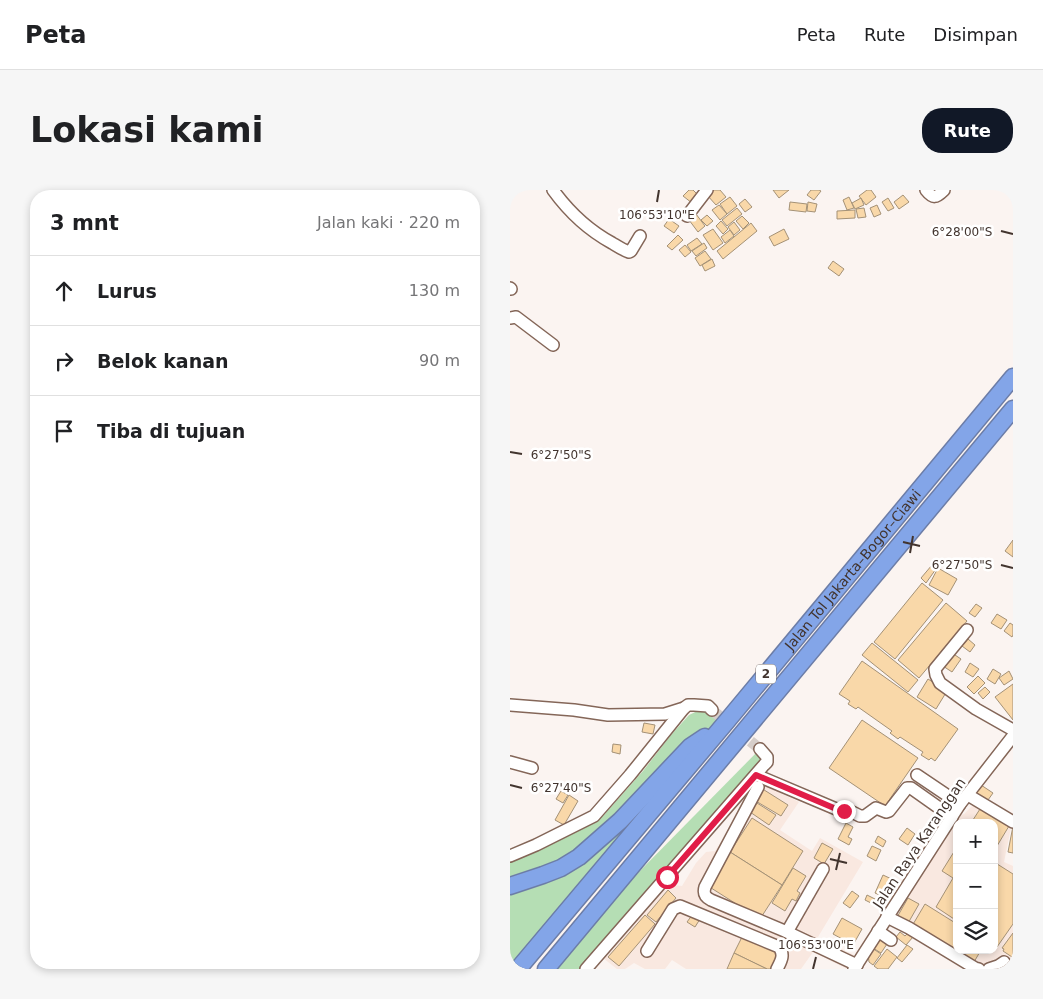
<!DOCTYPE html>
<html lang="id">
<head>
<meta charset="utf-8">
<style>
	:root { --surface:#fff; --page:#f6f6f6; --text:#202124; --muted:#757577; --line:#e0e0e0; --accent:#111827 }
	body { margin:0; font-family:"DejaVu Sans",sans-serif; background:var(--page); color:var(--text) }
	.controls { position:absolute; right:15px; bottom:15px; display:grid; overflow:hidden; border-radius:10px; box-shadow:0 2px 8px #0003 }
	.controls button { width:45px; height:45px; display:grid; place-items:center; padding:0; border:0; border-bottom:1px solid var(--line); background:var(--surface); color:var(--text); font:25px sans-serif }
	.stop { position:absolute; width:15px; height:15px; margin:-11px; border:4px solid #e11d48; border-radius:50%; background:#fff }
	.stop.end { background:#e11d48; border-color:#fff; box-shadow:0 1px 5px #0008 }
	.list { margin:0; padding:0; list-style:none }
	h2 { display:flex; justify-content:space-between; align-items:center; height:65px; margin:0; padding:0 20px; font-size:21px }
	h2 small { font-size:16px; font-weight:400; color:var(--muted) }
	.list li { display:grid; grid-template-columns:32px 1fr auto; gap:15px; align-items:center; box-sizing:border-box; height:70px; padding:0 20px; border-top:1px solid var(--line) }
	.list b { display:block; font-size:19px; white-space:nowrap }
	.list em { font-size:16px; font-style:normal; color:var(--muted) }
	.icon { flex:none; width:28px; height:28px; fill:none; stroke:currentColor; stroke-width:2; stroke-linecap:round; stroke-linejoin:round }
	.map { position:relative; flex:none; width:503px; height:779px; overflow:hidden; border-radius:20px }
	header { display:flex; align-items:center; gap:30px; box-sizing:border-box; height:70px; padding:0 25px; background:var(--surface); border-bottom:1px solid var(--line) }
	header strong { font-size:24px }
	nav { display:flex; gap:28px; margin-inline-start:auto; font-size:18px }
	.intro { display:flex; align-items:center; justify-content:space-between; box-sizing:border-box; height:120px; padding:0 30px }
	h1 { margin:0; font-size:35px }
	.button { padding:12px 22px; border-radius:20px; background:var(--accent); color:#fff; font-size:18px; font-weight:700 }
	main { display:flex; gap:30px; padding:0 30px }
	aside { flex:1; background:var(--surface); border-radius:20px; box-shadow:0 2px 8px #0003 }
	.map>svg:first-child { display:block }
	.built { fill:#f9e8e0; fill-rule:evenodd }
	.green { fill:#b5deb4 }
	.building { fill:#f9d8a9; stroke:#a49176 }
	.lines { fill:none; stroke-linecap:round; stroke-linejoin:round }
	.minor-tunnel { stroke:#d6ceca; stroke-width:11; stroke-dasharray:11 5.5; stroke-linecap:butt }
	.minor-casing { stroke:#846658; stroke-width:14 }
	.highway-casing { stroke:#6c7da7; stroke-width:19 }
	.minor { stroke:#fff; stroke-width:11 }
	.highway { stroke:#83a5e8; stroke-width:16 }
	.route { stroke:#e11d48; stroke-width:6 }
	.ticks { fill:none; stroke:#42342e; stroke-width:2 }
	.labels { text-anchor:middle; stroke-width:5; stroke-linejoin:round; paint-order:stroke }
	.shield { fill:#fff; stroke:#7b716d; stroke-width:1 }
	.shield-label { font-size:12px; font-weight:bold; fill:#42342e }
	.street-label { font-size:14px; fill:#42342e; stroke:#fff }
	.ticks-label { font-size:12px; text-anchor:middle; fill:#42342e; stroke:#fff; stroke-width:5; stroke-linejoin:round; paint-order:stroke }
</style>
</head>
<body>
<header>
<strong>Peta</strong>
<nav><a>Peta</a><a>Rute</a><a>Disimpan</a></nav>
</header>
<div class="intro"><h1>Lokasi kami</h1><a class="button">Rute</a></div>
<main>
<aside>
<h2>3 mnt<small>Jalan kaki · 220 m</small></h2>
<ul class="list">
<li><svg class="icon" aria-label="ahead" viewBox="0 0 24 24"><path d="M12 20V5M6 11l6-6 6 6"/></svg><div><b>Lurus</b></div><em>130 m</em></li>
<li><svg class="icon" aria-label="right" viewBox="0 0 24 24"><path d="M7 20v-9h11M14 6l5 5-5 5"/></svg><div><b>Belok kanan</b></div><em>90 m</em></li>
<li><svg class="icon" aria-label="arrive" viewBox="0 0 24 24"><path d="M6 21V4h12l-3 4 3 4H6"/></svg><div><b>Tiba di tujuan</b></div></li>
</ul>
</aside>
<div class="map">
<svg width="503" height="779" viewBox="0 0 503 779">
	<rect width="100%" height="100%" fill="#fbf4f1"/>
	<g class="built">
		<polygon points="248,592 289,612 270,640 302,661 310,648 353,672 308,747 344,765 337,779 303,762 291,779 176,779 162,770 155,779 135,779 124,773 115,779 107,779 93,768 110,747 156,698 163,695 172,696 186,673 196,662 205,661"/>
		<path d="M465,613L502,633L494,672L503,676V769L496,779H459L382,732L399,705L411,682L447,627L454,624ZM447,633H484V760H447Z"/>
	</g>
	<g class="green">
		<polygon points="198,516 217,531 8,779 0,779 0,669 93,626 133,581 161,545 179,525"/>
		<polygon points="250,559 257,567 76,779 36,779 53,759"/>
	</g>
	<g class="building">
		<polygon points="179,0 183,0 189,6 182,13 173,6"/>
		<polygon points="203,0 210,0 216,7 206,15 197,5"/>
		<polygon points="263,0 279,0 269,8"/>
		<polygon points="301,0 309,0 311,1 304,10 297,5"/>
		<polygon points="357,0 361,0 366,7 356,15 349,6"/>
		<polygon points="393,5 399,12 389,19 384,12"/>
		<polygon points="220,7 227,16 217,24 210,14"/>
		<polygon points="339,7 344,18 337,20 333,10"/>
		<polygon points="351,8 354,15 345,19 342,13"/>
		<polygon points="378,8 384,18 378,21 372,12"/>
		<polygon points="235,9 242,17 235,22 229,14"/>
		<polygon points="280,12 297,14 296,22 279,20"/>
		<polygon points="298,12 307,14 305,22 297,21"/>
		<polygon points="209,15 217,24 210,30 202,20"/>
		<polygon points="367,15 371,24 364,27 360,18"/>
		<polygon points="227,18 232,24 217,36 212,30"/>
		<polygon points="354,18 356,27 348,28 346,19"/>
		<polygon points="345,20 345,28 327,29 327,21"/>
		<polygon points="186,24 195,36 188,42 179,30"/>
		<polygon points="197,25 203,31 197,36 191,30"/>
		<polygon points="232,26 239,33 233,39 226,31"/>
		<polygon points="159,29 169,36 164,43 154,36"/>
		<polygon points="211,31 218,39 213,44 206,36"/>
		<polygon points="224,32 230,40 224,45 218,37"/>
		<polygon points="241,33 247,41 213,69 207,61"/>
		<polygon points="203,39 213,53 203,60 193,45"/>
		<polygon points="274,39 279,49 264,56 259,47"/>
		<polygon points="220,40 224,46 215,53 211,47"/>
		<polygon points="168,45 173,50 162,60 157,56"/>
		<polygon points="187,48 192,54 181,61 177,55"/>
		<polygon points="194,53 197,58 186,66 182,61"/>
		<polygon points="175,55 181,62 175,67 169,60"/>
		<polygon points="195,61 201,69 190,76 185,68"/>
		<polygon points="202,69 205,76 195,81 192,75"/>
		<polygon points="323,71 334,79 329,86 318,78"/>
		<polygon points="503,350 503,367 495,361"/>
		<polygon points="422,375 426,379 416,393 411,388"/>
		<polygon points="428,378 447,389 438,405 419,395"/>
		<polygon points="412,393 433,410 385,469 364,452"/>
		<polygon points="436,413 457,431 409,488 388,470"/>
		<polygon points="466,414 472,418 465,427 459,423"/>
		<polygon points="487,424 497,430 491,439 481,433"/>
		<polygon points="500,433 503,435 503,445 502,447 494,441"/>
		<polygon points="458,449 465,455 460,462 452,456"/>
		<polygon points="362,453 408,490 398,502 352,465"/>
		<polygon points="442,463 451,469 442,482 433,476"/>
		<polygon points="352,471 448,539 425,571 421,568 419,570 411,565 413,562 390,547 388,549 380,543 382,541 348,517 346,519 338,514 340,511 329,504"/>
		<polygon points="460,473 469,479 463,487 455,482"/>
		<polygon points="483,479 491,484 485,494 477,489"/>
		<polygon points="499,481 503,489 494,495 489,488"/>
		<polygon points="468,486 475,493 464,504 457,497"/>
		<polygon points="418,489 437,501 426,519 407,507"/>
		<polygon points="503,494 503,530 485,507"/>
		<polygon points="475,497 480,502 473,509 468,503"/>
		<polygon points="352,530 408,568 375,616 319,578"/>
		<polygon points="134,533 145,535 143,544 132,542"/>
		<polygon points="103,554 111,555 110,564 102,562"/>
		<polygon points="471,595 483,603 478,610 466,603"/>
		<polygon points="251,598 278,615 271,626 244,610"/>
		<polygon points="51,601 58,605 53,613 46,609"/>
		<polygon points="59,605 68,611 54,635 45,630"/>
		<polygon points="247,613 266,625 259,635 240,622"/>
		<polygon points="470,619 499,636 484,661 484,633 461,633"/>
		<polygon points="242,628 293,661 272,695 220,662"/>
		<polygon points="336,633 343,637 338,647 342,649 339,655 328,649"/>
		<polygon points="503,636 503,663 498,662"/>
		<polygon points="397,638 405,644 398,655 389,649"/>
		<polygon points="368,646 376,651 373,657 365,652"/>
		<polygon points="312,653 323,659 314,674 304,668"/>
		<polygon points="362,656 371,660 366,671 357,666"/>
		<polygon points="447,657 447,731 426,717 443,688 432,681"/>
		<polygon points="220,662 272,695 250,729 198,696"/>
		<polygon points="484,672 503,684 503,734 487,757 484,755"/>
		<polygon points="283,678 296,686 287,701 290,703 286,711 282,709 275,721 262,713"/>
		<polygon points="373,685 388,692 383,701 379,699 374,707 365,703"/>
		<polygon points="158,700 166,708 146,732 137,725"/>
		<polygon points="342,701 349,706 340,718 333,713"/>
		<polygon points="357,705 369,711 367,716 355,710"/>
		<polygon points="398,708 409,714 397,735 386,729"/>
		<polygon points="415,714 447,734 447,760 471,760 464,772 402,736"/>
		<polygon points="183,724 190,729 185,737 177,732"/>
		<polygon points="135,725 145,734 109,776 98,767"/>
		<polygon points="332,728 352,739 343,755 323,744"/>
		<polygon points="390,742 395,746 398,743 403,747 396,755 386,747"/>
		<polygon points="234,743 270,760 262,779 257,779 224,763"/>
		<polygon points="503,743 503,766 502,767 493,761 494,759 492,758"/>
		<polygon points="369,749 377,754 371,763 363,758"/>
		<polygon points="397,755 403,759 392,772 387,768"/>
		<polygon points="362,758 371,764 363,775 359,772 358,764"/>
		<polygon points="377,759 387,767 378,779 368,779 364,776"/>
		<polygon points="224,763 257,779 217,779"/>
	</g>
	<g class="lines">
		<polyline class="minor-tunnel" points="202,520 250,559"/>
		<defs>
			<g id="minor">
				<path d="M43,0C59,22 78,40 102,53C107,56 113,60 119,62L121,61L130,46"/>
				<path d="M416,0C423,9 426,8 434,0"/>
				<polyline points="177,26 197,0"/>
				<polyline points="0,98 1,99"/>
				<polyline points="0,128 6,127 43,155"/>
				<polyline points="457,440 425,479 426,485 430,493 466,519 503,540"/>
				<polyline points="0,515 64,520 98,525 155,524 174,518 178,515 184,515 198,516 202,520"/>
				<polyline points="0,572 22,578"/>
				<polyline points="246,585 331,621 338,620 350,626 355,626 366,618 376,622 379,621 397,598 401,598 442,627"/>
				<polyline points="407,585 450,614"/>
				<path d="M248,597L195,697C193,704 195,707 201,710L277,742L347,775"/>
				<polyline points="458,605 503,632"/>
				<polyline points="0,666 26,655 84,626 120,585 174,518"/>
				<polyline points="377,727 399,738 465,778 469,779"/>
				<polyline points="368,741 381,750"/>
				<polyline points="277,742 313,679"/>
				<path d="M137,761L163,719L170,716L269,757C275,765 271,771 267,779"/>
				<polyline points="76,779 254,575 257,572 257,567 250,559"/>
				<polyline points="344,779 450,614 503,546"/>
				<polyline points="479,779 488,776 494,772"/>
			</g>
			<g id="highway">
				<polyline points="0,696 33,685 51,678 69,667 110,631 180,557 195,547"/>
				<path id="s1" d="M8,779L217,531L503,187"/>
				<polyline points="36,779 503,219"/>
			</g>
		</defs>
		<use href="#minor" class="minor-casing"/>
		<use href="#highway" class="highway-casing"/>
		<use href="#minor" class="minor"/>
		<use href="#highway" class="highway"/>
	</g>
	<g class="lines">
		<polyline class="route" points="157,687 246,585 331,621 334,621"/>
	</g>
	<path class="ticks" d="M147,12L149,0M491,41L503,44M0,262L12,264M393,352L410,356M400,363L403,346M491,375L503,378M0,595L12,598M320,669L337,673M326,680L330,663M303,779L306,767"/>
	<g class="labels">
		<rect class="shield" x="246" y="474.5" width="20" height="19" rx="4"/>
		<g class="shield-label">
			<text x="256" y="488">2</text>
		</g>
		<g class="street-label">
			<text dy="5" stroke="none"><textPath href="#s1" startOffset="521">Jalan Tol Jakarta–Bogor–Ciawi</textPath></text>
			<text transform="translate(409 653) rotate(-56)" y="5">Jalan Raya Karanggan</text>
		</g>
	</g>
	<g class="ticks-label">
		<text x="147" y="29">106°53'10"E</text>
		<text x="452" y="46">6°28'00"S</text>
		<text x="51" y="269">6°27'50"S</text>
		<text x="452" y="379">6°27'50"S</text>
		<text x="51" y="602">6°27'40"S</text>
		<text x="306" y="759">106°53'00"E</text>
	</g>
</svg>
<div class="controls">
<button>+</button>
<button>−</button>
<button><svg class="icon" aria-label="layers" viewBox="0 0 24 24"><path d="M12 4l9 5-9 5-9-5zM3 14l9 5 9-5"/></svg></button>
</div>
<div class="stop" style="left:157px;top:687px"></div>
<div class="stop end" style="left:334px;top:621px"></div>
</div>
</main>
</body>
</html>
